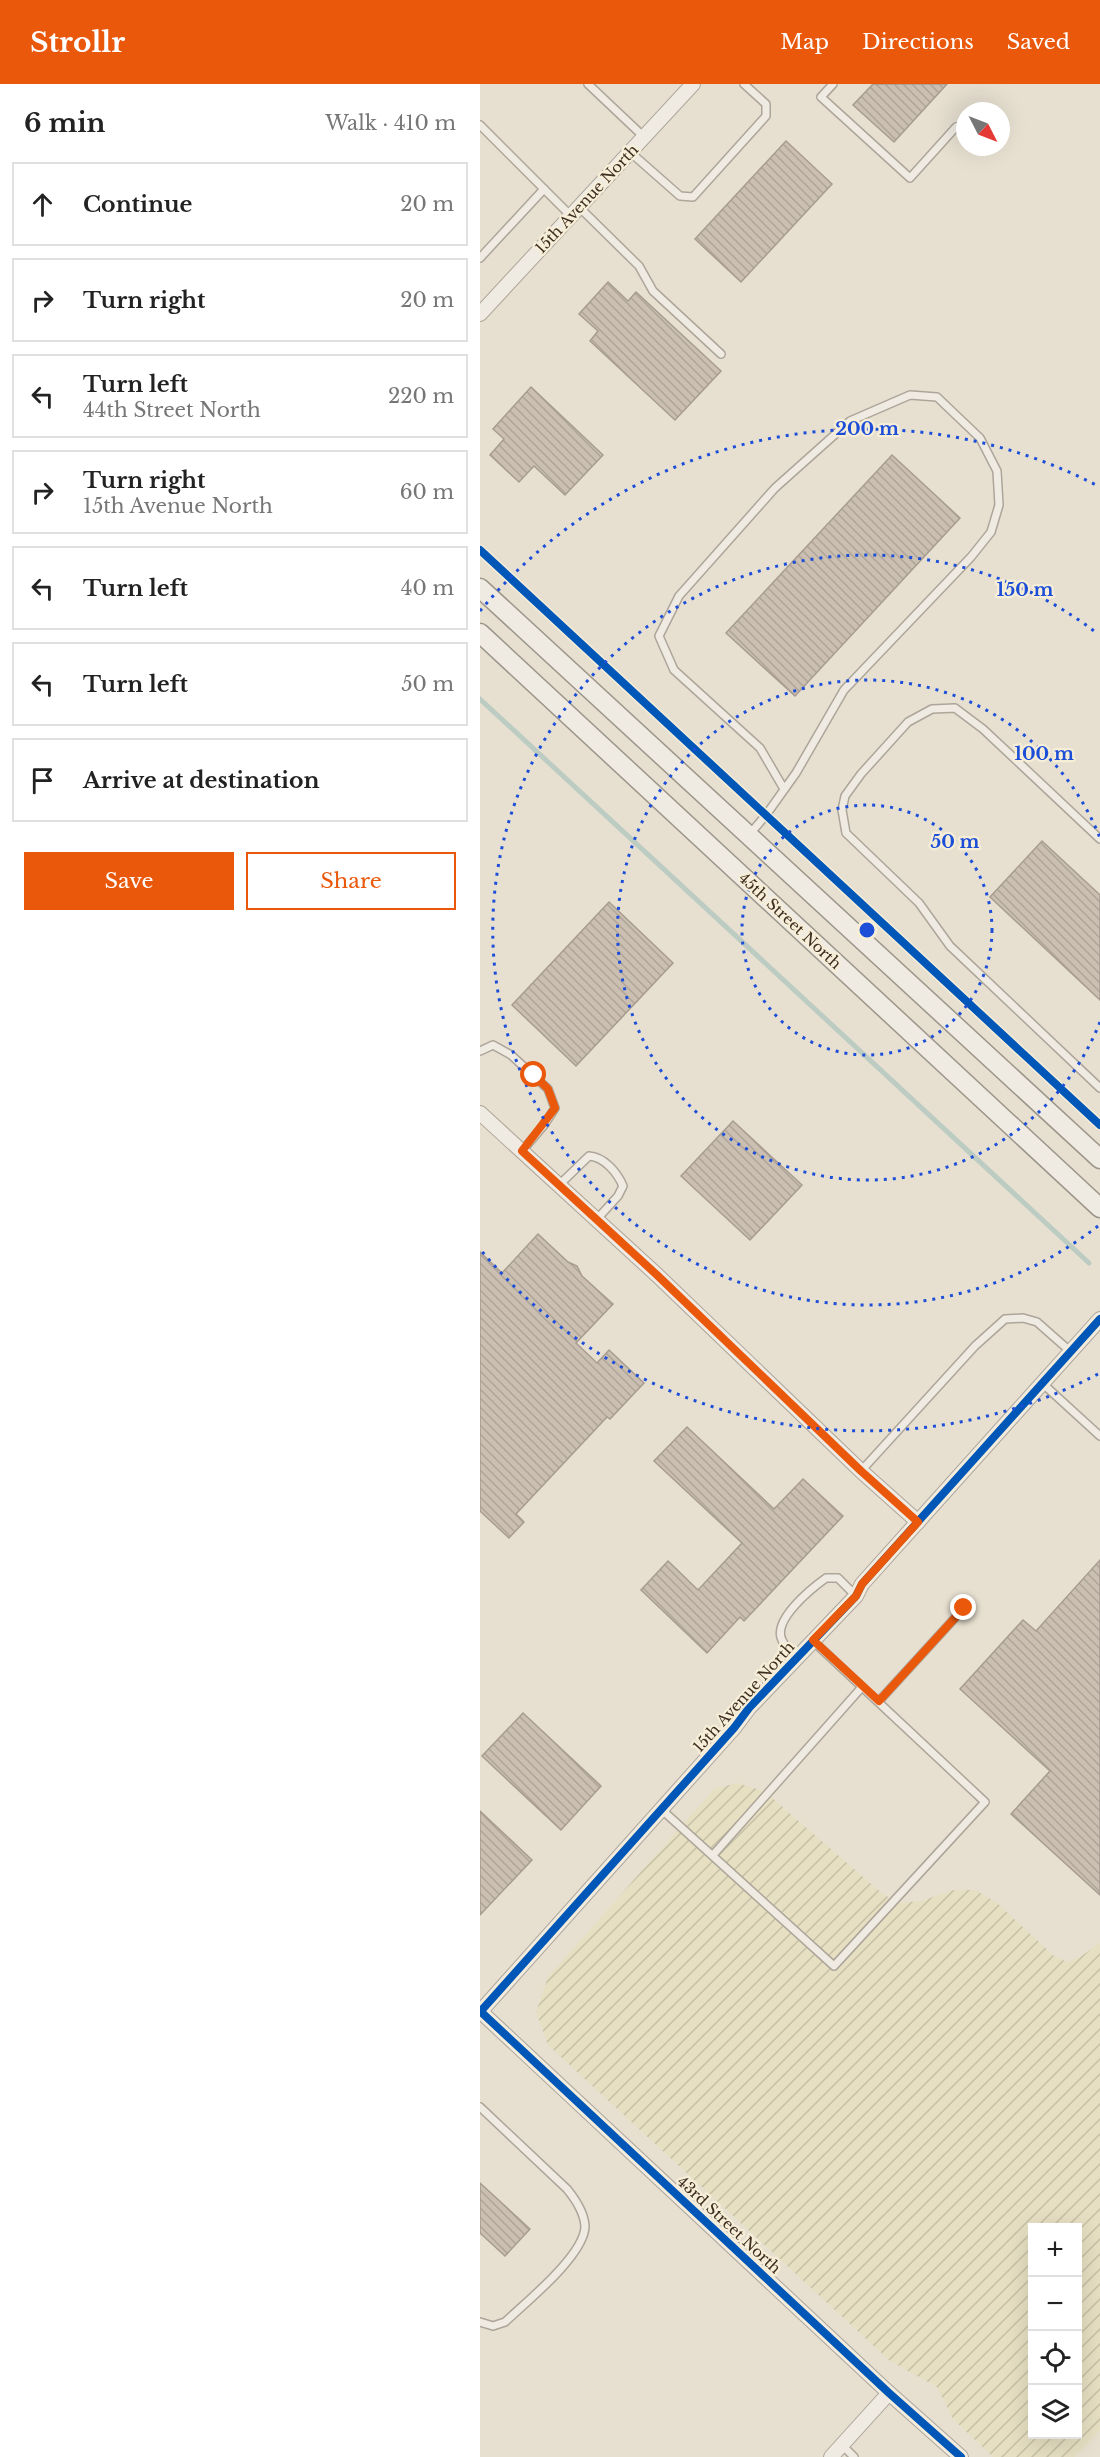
<!DOCTYPE html>
<html lang="en">
<head>
<meta charset="utf-8">
<style>
	:root { --surface:#fff; --page:#f6f6f6; --text:#222; --muted:#767676; --line:#e0e0e0; --accent:#ea580c }
	body { margin:0; font-family:"Libre Baskerville",serif; background:var(--page); color:var(--text) }
	.controls { position:absolute; right:18px; bottom:18px; display:grid; overflow:hidden; border-radius:0px; box-shadow:0 6px 24px #0002 }
	.controls button { width:54px; height:54px; display:grid; place-items:center; padding:0; border:0; border-bottom:2px solid var(--line); background:var(--surface); color:var(--text); font:30px sans-serif }
	.compass { position:absolute; left:476px; top:18px; width:54px; height:54px; border-radius:50%; background:var(--surface); box-shadow:0 6px 24px #0002; rotate:132deg }
	.stop { position:absolute; width:18px; height:18px; margin:-14px; border:4px solid #ea580c; border-radius:50%; background:#fff }
	.stop.end { background:#ea580c; border-color:#fff; box-shadow:0 2px 6px #0008 }
	.list { margin:0; padding:0; list-style:none }
	h2 { display:flex; justify-content:space-between; align-items:center; height:78px; margin:0; padding:0 24px; font-size:26px }
	h2 small { font-size:20px; font-weight:400; color:var(--muted) }
	.list li { display:grid; grid-template-columns:39px 1fr auto; gap:18px; align-items:center; box-sizing:border-box; height:84px; margin:0 12px 12px; padding:0 12px; border:2px solid var(--line); border-radius:0px }
	.list b { display:block; font-size:22px; white-space:nowrap }
	.list p { margin:0; font-size:20px; white-space:nowrap; color:var(--muted) }
	.list em { font-size:20px; font-style:normal; color:var(--muted) }
	.actions { display:flex; gap:12px; padding:18px 24px }
	.actions a { flex:1; padding:14px 0; border:2px solid var(--accent); border-radius:0px; text-align:center; font-size:21px; color:var(--accent) }
	.actions .main { background:var(--accent); color:#fff }
	.icon { flex:none; width:33px; height:33px; fill:none; stroke:currentColor; stroke-width:2; stroke-linecap:round; stroke-linejoin:round }
	.map { position:relative; flex:none; width:620px; height:2373px; overflow:hidden }
	header { display:flex; align-items:center; gap:36px; box-sizing:border-box; height:84px; padding:0 30px; background:var(--accent); color:#fff }
	header strong { font-size:28px }
	nav { display:flex; gap:33px; margin-inline-start:auto; font-size:21px }
	main { display:flex }
	aside { flex:1; background:var(--surface) }
	.map>svg:first-child { display:block }
	.farmland { fill:url(#farmland-furrows); fill-rule:evenodd }
	.lines { fill:none; stroke-linecap:round; stroke-linejoin:round }
	.stream { stroke:#bcccc2; stroke-width:5 }
	.building { fill:url(#building-back-hatch); stroke:#a89c90; stroke-width:1.5 }
	.service-casing { stroke:#ada599; stroke-width:10 }
	.minor-casing { stroke:#ada599; stroke-width:16 }
	.secondary-casing { stroke:#9c958a; stroke-width:21 }
	.service { stroke:#efebe3; stroke-width:7 }
	.minor { stroke:#efebe3; stroke-width:14 }
	.secondary { stroke:#efebe3; stroke-width:18 }
	.cycleway-casing { stroke:#f7eed8; stroke-width:11 }
	.cycleway { stroke:#0057b8; stroke-width:8 }
	.route { stroke:#ea580c; stroke-width:8 }
	.ring { fill:none; stroke:#1d4ed8; stroke-width:3; stroke-dasharray:3 6 }
	.labels { text-anchor:middle; stroke-width:4.5; stroke-linejoin:round; paint-order:stroke }
	.street-label { font-size:15px; fill:#3d2e20; stroke:#f7eed8 }
	.centre { fill:#1d4ed8; stroke:#f7eed8; stroke-width:3 }
	.ring-label { font-size:18px; text-anchor:middle; font-weight:bold; fill:#1d4ed8; stroke:#f7eed8; stroke-width:4.5; stroke-linejoin:round; paint-order:stroke }
</style>
</head>
<body>
<header>
<strong>Strollr</strong>
<nav><a>Map</a><a>Directions</a><a>Saved</a></nav>
</header>
<main>
<aside>
<h2>6 min<small>Walk · 410 m</small></h2>
<ul class="list">
<li><svg class="icon" aria-label="ahead" viewBox="0 0 24 24"><path d="M12 20V5M6 11l6-6 6 6"/></svg><div><b>Continue</b></div><em>20 m</em></li>
<li><svg class="icon" aria-label="right" viewBox="0 0 24 24"><path d="M7 20v-9h11M14 6l5 5-5 5"/></svg><div><b>Turn right</b></div><em>20 m</em></li>
<li><svg class="icon" aria-label="left" viewBox="0 0 24 24"><path d="M17 20v-9H6M10 6l-5 5 5 5"/></svg><div><b>Turn left</b><p>44th Street North</p></div><em>220 m</em></li>
<li><svg class="icon" aria-label="right" viewBox="0 0 24 24"><path d="M7 20v-9h11M14 6l5 5-5 5"/></svg><div><b>Turn right</b><p>15th Avenue North</p></div><em>60 m</em></li>
<li><svg class="icon" aria-label="left" viewBox="0 0 24 24"><path d="M17 20v-9H6M10 6l-5 5 5 5"/></svg><div><b>Turn left</b></div><em>40 m</em></li>
<li><svg class="icon" aria-label="left" viewBox="0 0 24 24"><path d="M17 20v-9H6M10 6l-5 5 5 5"/></svg><div><b>Turn left</b></div><em>50 m</em></li>
<li><svg class="icon" aria-label="arrive" viewBox="0 0 24 24"><path d="M6 21V4h12l-3 4 3 4H6"/></svg><div><b>Arrive at destination</b></div></li>
</ul>
<div class="actions"><a class="main">Save</a><a>Share</a></div>
</aside>
<div class="map">
<svg width="620" height="2373" viewBox="0 0 620 2373">
	<defs>
		<pattern id="farmland-furrows" width="10" height="10" patternUnits="userSpaceOnUse" patternTransform="scale(1.5)"><rect width="10" height="10" fill="#e6dfc2"/><path d="M-1 1l2-2M0 10L10 0M9 11l2-2" fill="none" stroke="#c6c0a6"/></pattern>
		<pattern id="building-back-hatch" width="6" height="6" patternUnits="userSpaceOnUse" patternTransform="scale(1.5)"><rect width="6" height="6" fill="#cbbfb2"/><path d="M-1 5l2 2M0 0l6 6M5-1l2 2" fill="none" stroke="#afa499"/></pattern>
	</defs>
	<rect width="100%" height="100%" fill="#e7e0d1"/>
	<path class="farmland" d="M257,1699L284,1707L404,1811L421,1819L441,1817L474,1806H495L516,1818L574,1872L587,1878L600,1873L620,1859V2346L595,2373H513L473,2335L457,2303L410,2277L68,1961L56,1928L68,1893L234,1705ZM552,2144H598V2350H552Z"/>
	<g class="lines">
		<polyline class="stream" points="0,615 609,1179"/>
	</g>
	<g class="building">
		<polygon points="393,0 467,0 414,58 373,21"/>
		<polygon points="306,57 352,100 261,198 215,155"/>
		<polygon points="128,198 148,217 156,208 241,287 195,336 110,257 118,247 99,230"/>
		<polygon points="51,303 123,371 85,411 54,382 39,398 10,371 24,355 13,345"/>
		<polygon points="412,371 480,434 315,612 246,549"/>
		<polygon points="562,757 620,811 620,916 510,813"/>
		<polygon points="129,818 193,879 96,982 32,921"/>
		<polygon points="253,1037 322,1101 270,1156 201,1092"/>
		<polygon points="58,1150 88,1178 97,1182 102,1192 133,1220 96,1259 117,1279 129,1266 164,1299 130,1335 127,1333 36,1430 44,1438 29,1454 0,1427 0,1168 22,1189"/>
		<polygon points="207,1343 294,1425 323,1395 363,1432 264,1537 260,1533 227,1569 161,1506 188,1477 218,1506 262,1459 174,1377"/>
		<polygon points="620,1476 620,1811 531,1730 570,1687 480,1605 543,1536 556,1547"/>
		<polygon points="43,1629 121,1702 81,1746 2,1672"/>
		<polygon points="0,1727 52,1776 0,1831"/>
		<polygon points="0,2099 50,2145 25,2172 0,2149"/>
	</g>
	<g class="lines">
		<defs>
			<g id="service">
				<polyline points="108,0 164,53"/>
				<polyline points="353,0 341,13 430,94 476,43"/>
				<polyline points="0,41 91,132"/>
				<polyline points="150,68 200,112 213,113 286,32 286,20 264,0"/>
				<polyline points="99,123 159,182 173,207 241,270"/>
				<polyline points="0,174 64,105"/>
				<polyline points="269,751 286,731 316,689 364,606 491,473 511,448 519,421 517,387 500,354 457,313 430,311 370,337 295,404 199,512 179,552 194,586 280,664 304,705"/>
				<polyline points="620,755 503,645 475,624 452,625 428,638 381,690 365,712 362,726 366,749 439,819 470,862 620,1004"/>
				<polyline points="0,967 13,961 31,971 68,1005 75,1024 64,1041 42,1067"/>
				<path d="M79,1101L109,1072C124,1073 137,1088 143,1102L138,1112L117,1135"/>
				<polyline points="562,1299 620,1352"/>
				<polyline points="381,1387 495,1262 525,1235 543,1234 557,1238 591,1268"/>
				<path d="M316,1575C312,1569 305,1563 302,1556C292,1536 332,1504 346,1494H358L376,1512"/>
				<polyline points="399,1617 484,1524"/>
				<polyline points="181,1725 354,1882 505,1718 332,1556"/>
				<polyline points="233,1771 382,1603"/>
				<path d="M0,2023L87,2105C96,2116 104,2128 105,2142C105,2171 45,2219 25,2238L13,2242L0,2238"/>
				<polyline points="362,2361 374,2373"/>
			</g>
			<g id="minor">
				<polyline points="0,230 213,0"/>
				<polyline points="0,1029 177,1191 381,1387 438,1438"/>
				<polyline points="0,1927 409,2309 481,2373"/>
				<polyline points="0,1928 254,1644 269,1624 376,1512 382,1500 620,1235"/>
				<polyline points="351,2373 409,2309"/>
			</g>
			<g id="secondary">
				<polyline points="0,504 620,1075"/>
				<polyline points="0,549 620,1124"/>
			</g>
		</defs>
		<use href="#service" class="service-casing"/>
		<use href="#minor" class="minor-casing"/>
		<use href="#secondary" class="secondary-casing"/>
		<use href="#service" class="service"/>
		<use href="#minor" class="minor"/>
		<use href="#secondary" class="secondary"/>
		<defs>
			<g id="cycleway">
				<polyline points="0,466 620,1041"/>
				<polyline points="0,1927 409,2309 481,2373"/>
				<polyline points="0,1928 254,1644 269,1624 376,1512 382,1500 620,1235"/>
			</g>
		</defs>
		<use href="#cycleway" class="cycleway-casing"/>
		<use href="#cycleway" class="cycleway"/>
	</g>
	<g class="lines">
		<polyline class="route" points="54,991 68,1005 75,1024 42,1067 177,1191 381,1387 438,1438 382,1500 376,1512 333,1556 399,1617 484,1524"/>
	</g>
	<g class="ring">
		<circle cx="387" cy="846" r="125"/>
		<path d="M620 938A250 250 0 1 1 620 754"/>
		<path d="M618 1142A375 375 0 1 1 618 550"/>
		<path d="M618 1290A501 501 0 0 1 0 1165M0 527A501 501 0 0 1 618 402"/>
	</g>
	<g class="labels">
		<g class="street-label">
			<text transform="translate(107 115) rotate(-47)" y="5">15th Avenue North</text>
			<text transform="translate(310 837) rotate(43)" y="5">45th Street North</text>
			<text transform="translate(264 1613) rotate(-48)" y="5">15th Avenue North</text>
			<text transform="translate(249 2141) rotate(43)" y="5">43rd Street North</text>
		</g>
	</g>
	<circle cx="387" cy="846" r="9" class="centre"/>
	<g class="ring-label">
		<text x="387" y="351">200 m</text>
		<text x="545" y="512">150 m</text>
		<text x="564" y="676">100 m</text>
		<text x="475" y="764">50 m</text>
	</g>
</svg>
<div class="controls">
<button>+</button>
<button>−</button>
<button><svg class="icon" aria-label="locate" viewBox="0 0 24 24"><circle cx="12" cy="12" r="6"/><path d="M12 2v4M12 18v4M2 12h4M18 12h4"/></svg></button>
<button><svg class="icon" aria-label="layers" viewBox="0 0 24 24"><path d="M12 4l9 5-9 5-9-5zM3 14l9 5 9-5"/></svg></button>
</div>
<svg class="compass" viewBox="-18 -18 36 36"><path d="M0-13l5 13h-10z" fill="#e53935"/><path d="M0 13l5-13h-10z" fill="#767676"/></svg>
<div class="stop" style="left:54px;top:991px"></div>
<div class="stop end" style="left:484px;top:1524px"></div>
</div>
</main>
</body>
</html>
